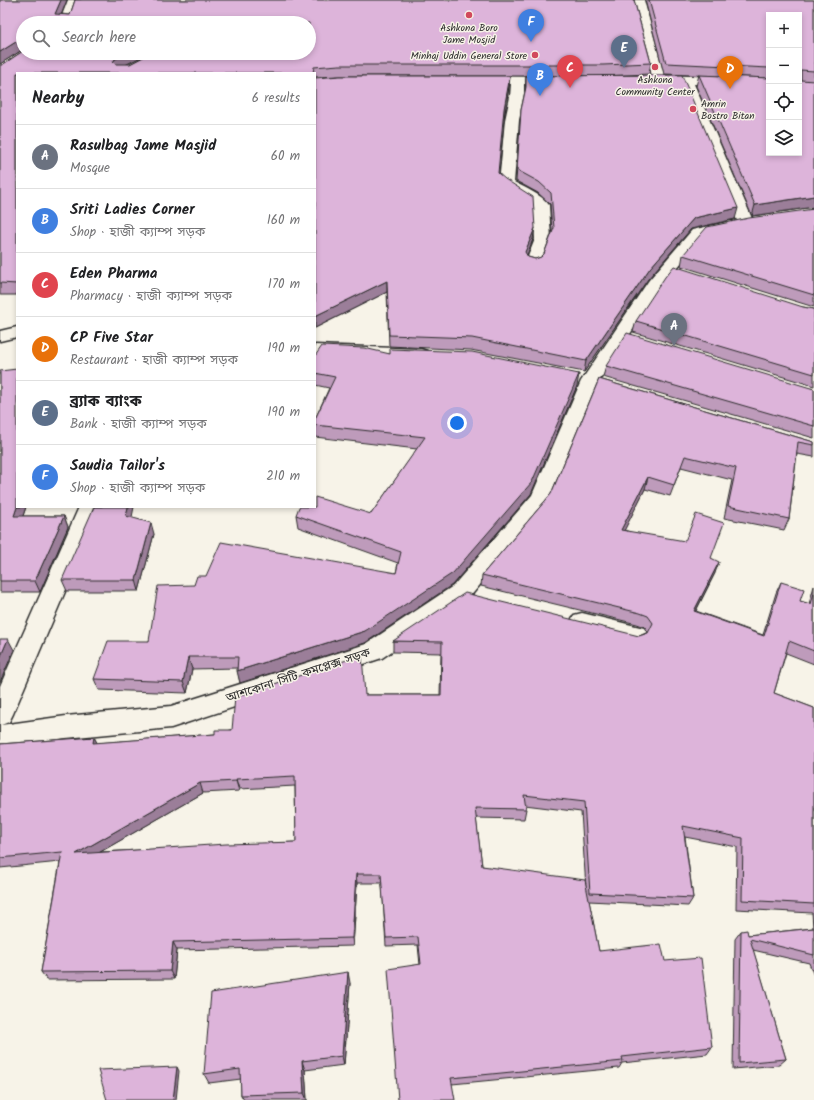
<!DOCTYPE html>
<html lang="en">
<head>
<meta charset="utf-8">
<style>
	:root { --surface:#fff; --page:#f6f6f6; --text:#202124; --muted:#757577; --line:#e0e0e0; --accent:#7c3aed }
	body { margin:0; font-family:Kalam,"Noto Sans Bengali",sans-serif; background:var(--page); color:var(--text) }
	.controls { position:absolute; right:12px; top:12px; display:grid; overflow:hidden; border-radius:0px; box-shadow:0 2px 6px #0003 }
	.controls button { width:36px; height:36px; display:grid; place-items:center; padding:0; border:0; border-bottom:1px solid var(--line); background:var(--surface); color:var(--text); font:20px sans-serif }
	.you { position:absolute; left:457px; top:423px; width:14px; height:14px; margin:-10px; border:3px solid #fff; border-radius:50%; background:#1a73e8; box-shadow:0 0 0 6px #1a73e833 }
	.badge { display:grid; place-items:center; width:26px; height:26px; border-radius:50%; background:var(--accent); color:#fff; font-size:13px; font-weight:700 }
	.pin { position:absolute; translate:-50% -33px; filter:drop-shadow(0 1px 2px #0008) }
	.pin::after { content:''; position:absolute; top:21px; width:14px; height:12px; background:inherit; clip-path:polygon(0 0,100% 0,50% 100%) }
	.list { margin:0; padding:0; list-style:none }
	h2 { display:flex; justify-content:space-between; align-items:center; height:52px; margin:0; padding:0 16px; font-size:17px }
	h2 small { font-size:13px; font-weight:400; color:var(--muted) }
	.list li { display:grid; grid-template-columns:26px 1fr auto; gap:12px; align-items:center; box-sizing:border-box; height:64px; padding:0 16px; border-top:1px solid var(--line) }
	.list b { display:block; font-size:15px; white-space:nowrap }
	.list p { margin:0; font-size:13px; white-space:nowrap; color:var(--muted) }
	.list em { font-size:13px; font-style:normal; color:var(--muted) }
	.icon { flex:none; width:22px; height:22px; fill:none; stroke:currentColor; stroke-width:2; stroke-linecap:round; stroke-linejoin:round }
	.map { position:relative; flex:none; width:814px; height:1100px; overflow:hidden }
	.search { position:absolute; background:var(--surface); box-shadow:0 2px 6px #0003; left:16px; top:16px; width:300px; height:44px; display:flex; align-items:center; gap:10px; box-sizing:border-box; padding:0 14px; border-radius:22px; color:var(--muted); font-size:15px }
	.panel { position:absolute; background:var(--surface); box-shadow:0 2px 6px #0003; left:16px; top:72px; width:300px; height:436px; border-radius:0px }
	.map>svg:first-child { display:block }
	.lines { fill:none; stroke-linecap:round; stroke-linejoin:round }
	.minor-casing { stroke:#2b2b2b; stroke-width:3 }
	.minor { fill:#f7f3e8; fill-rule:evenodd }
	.wall { fill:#be9bbb; stroke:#2b2b2b; fill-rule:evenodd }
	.shaded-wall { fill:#9b7e99; stroke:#2b2b2b }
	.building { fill:#ddb4da; stroke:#2b2b2b; fill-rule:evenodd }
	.poi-dot { fill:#d1495b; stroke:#f7f3e8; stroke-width:1.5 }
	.labels { text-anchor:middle; stroke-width:3; stroke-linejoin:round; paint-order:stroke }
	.far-poi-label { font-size:10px; fill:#2b2b2b; stroke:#f7f3e8 }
	.street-label { font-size:12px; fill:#2b2b2b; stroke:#f7f3e8 }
</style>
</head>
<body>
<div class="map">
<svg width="814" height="1100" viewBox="0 0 814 1100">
	<rect width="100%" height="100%" fill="#f7f3e8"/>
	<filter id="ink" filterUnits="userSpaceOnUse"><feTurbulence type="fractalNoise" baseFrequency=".025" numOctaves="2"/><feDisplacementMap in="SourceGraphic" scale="8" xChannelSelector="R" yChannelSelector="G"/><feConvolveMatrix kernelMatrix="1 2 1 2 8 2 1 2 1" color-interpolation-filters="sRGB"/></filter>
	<g filter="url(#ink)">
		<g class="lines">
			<defs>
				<g id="minor">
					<polygon points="68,0 80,0 71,23 59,23"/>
					<polygon points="632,0 644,0 664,75 769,79 769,87 694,84 754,223 752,226 746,228 740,226 738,223 681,84 649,82 648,79 651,76"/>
					<path d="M480,76L556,77L561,78L562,81L561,84L556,85L524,84V97L519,120L514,182C525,188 541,194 549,205L551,239L539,267L533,269L527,267L525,264L535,239L533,207C526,202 502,189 499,184L505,120L510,97L511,84L475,83L474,80L475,77Z"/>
					<polygon points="731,221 737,223 739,226 737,229 703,237 661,287 599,381 548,504 469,598 382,658 171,728 66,738 0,747 0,686 79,507 101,507 13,714 9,722 1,725 66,716 171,706 366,644 453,586 532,495 581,381 649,280 692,230"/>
					<polygon points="17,327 17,337 0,341 0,331"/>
					<polygon points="315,345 421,349 427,351 430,355 427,359 421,361 315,357"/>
					<polygon points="582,613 644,628 648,635 644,642 636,645 574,629 570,622 574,615"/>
				</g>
			</defs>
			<use href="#minor" class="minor-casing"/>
			<use href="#minor" class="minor"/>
		</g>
		<g class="wall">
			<polygon points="0,0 67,0 61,14 70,15 75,0 634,0 651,63 649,74 602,76 340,76 315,77 315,73 17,73 17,295 0,295 0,65 2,65 23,51 23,53 199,53 188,54 147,54 126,64 130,64 147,55 187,55 203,53 309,53 309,23 23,23 23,50 22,50 0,64"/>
			<polygon points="645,0 814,0 814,207 752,216 696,86 699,75 799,153 769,15 769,78 664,74"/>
			<polygon points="510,76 509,86 504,120 499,173 533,239 527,256 528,257 535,259 541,257 544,254 552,232 550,204 538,193 516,181 521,110 525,91 526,76 735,219 691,229 648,279 584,372 471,350 389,346 387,292 315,328"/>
			<polygon points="814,209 814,307 681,266 683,255"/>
			<polygon points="803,307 814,309 814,386 633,332 636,321"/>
			<polygon points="390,354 577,386 531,494 452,585 365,643 240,683 237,668 192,669 187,693 99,690 94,679 149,641 194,585 396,573 398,563 298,527 296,515 371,514 417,449 315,437 315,419 329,388 315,385 315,356"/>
			<polygon points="606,366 814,389 814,438 603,377"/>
			<polygon points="0,371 17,507 26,507 23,516 64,516 68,527 40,592 0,592"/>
			<path d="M599,379L814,442V457L797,454L789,519L784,530L724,518L732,480L681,467L670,496L645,489L624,530L711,558L715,573L696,611L763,635L776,593L781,582L800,601L809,604L814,586V664L786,653L774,693L814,708V976L809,963L753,950L786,1059L779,1065L733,1069L735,939L741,931L748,935L813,928L812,913L736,909L737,847L685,837L693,898L688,906L589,901L599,951L665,961L712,1047L707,1054L622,1063L619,1068L452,1084L420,965L418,945L386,946L382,883H357L353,946L177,950L174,979L47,980L41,972L60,862L0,868V744L94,737L97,743L215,734L365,695H440L441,653L393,652V641L639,636L648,632L645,627L637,624L481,586L482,575L551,494ZM295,786L296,842L100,852L203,793L239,791V789ZM525,805L581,812L586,888L482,866L476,818L524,819L526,809Z"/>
			<polygon points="132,518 154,534 139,591 67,591 62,580"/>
			<polygon points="350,983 344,1065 305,1070 307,1100 244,1100 241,1095 241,1079 209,1083 204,1074"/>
		</g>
		<g class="shaded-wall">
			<polygon points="61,0 67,0 58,23 55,14"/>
			<polygon points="19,40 22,50 0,64 0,52"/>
			<polygon points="127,53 147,53 147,54 117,69 113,62 115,59"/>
			<polygon points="188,53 199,53 188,54"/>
			<polygon points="510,76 509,86 504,120 504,109"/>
			<polygon points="814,196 814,207 752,216 755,205"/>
			<polygon points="738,208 735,219 691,229 648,279 584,372 586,361 650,268 694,218"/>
			<polygon points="535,228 533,239 524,263 525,252"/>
			<polygon points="387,281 387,292 315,328 315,316"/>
			<polygon points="579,374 577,386 531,494 452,585 365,643 240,683 237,671 365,631"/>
			<polygon points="648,477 645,489 619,541 621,530"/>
			<polygon points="17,507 26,507 19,527 14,516"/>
			<polygon points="128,507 134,507 130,527 126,516"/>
			<polygon points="64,516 68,527 40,592 35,581"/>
			<polygon points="151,523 154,534 139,591 136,580"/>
			<polygon points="719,562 715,573 690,622 694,611"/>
			<polygon points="8,639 14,650 0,682 0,658"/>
			<polygon points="188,657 192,669 187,693 183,682"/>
			<polygon points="94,737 99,747 93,743"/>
			<polygon points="236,779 239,789 239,791 236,781"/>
			<polygon points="200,783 203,793 81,863 76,854"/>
			<polygon points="356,874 357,883 353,946 352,938"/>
			<polygon points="173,942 177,950 174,979 170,971"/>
			<polygon points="348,972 350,983 344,1065 342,1056"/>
			<polygon points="302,1061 305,1070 307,1100 304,1093"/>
			<polygon points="177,1067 179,1071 176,1100 173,1100"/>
		</g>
		<g class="building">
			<polygon points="0,0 61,0 55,14 70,15 75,0 634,0 651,63 603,65 339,65 314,67 313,73 17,73 17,284 0,283 0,65 2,65 23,51 23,53 127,53 115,59 113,62 115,64 130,64 147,55 187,55 203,53 309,53 309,23 23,23 23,42 22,42 19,40 0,52"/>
			<polygon points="649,0 814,0 814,71 801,70 801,80 814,81 814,196 755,205 699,75 769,78 769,153 799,153 799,15 769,15 769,68 666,63"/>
			<polygon points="682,75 738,208 694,218 650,268 586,361 472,338 389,335 387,281 315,316 315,78 340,76 510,76 504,109 498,173 505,179 533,197 535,228 525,252 528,257 535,259 541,257 544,254 554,228 551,193 539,182 517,170 521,110 526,87 526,76"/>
			<polygon points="814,209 814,295 683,255 707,227 749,218"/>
			<polygon points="674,266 803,307 814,309 814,374 636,321 665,277"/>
			<polygon points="627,333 814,389 814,426 606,366"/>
			<polygon points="322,346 364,348 390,354 390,349 472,352 579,374 532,482 453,573 365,631 237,671 238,657 188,657 183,682 94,679 108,641 149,641 158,586 194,585 197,576 206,576 221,542 396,573 401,552 296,515 299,507 315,507 315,497 371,514 425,437 315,425 315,419 335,377 315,373 315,356"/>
			<polygon points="17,369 17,507 14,516 64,516 35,581 0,581 0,371"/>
			<path d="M599,379L814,442V445L798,442L789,519L728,506L736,468L685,456L674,485L648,477L621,530L685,541L696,514L724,523L711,558L719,562L694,611L764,636L781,582L804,589L800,601L811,604L814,593V651L789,641L774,693L814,708V904L742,900L743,838L683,826L693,898L590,893L584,802L524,795L526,809L475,808L482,866L585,880L599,951L661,944L665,961L701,958L712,1047L622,1057L623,1061L451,1078L455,1100H398L388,969L421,964L418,937L386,938L381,874H356L352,938L173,942L170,971L41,972L62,852L0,858V744L94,737L93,743L215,734V730H232L235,697L362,655L365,695H441L442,642L393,641L465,593L639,636L648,633L653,623L648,616L640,613L482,575L551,494ZM295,776L296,842L226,844L76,854L200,783L236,781V779Z"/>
			<polygon points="94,507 128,507 126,516 151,523 136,580 62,580"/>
			<polygon points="0,639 8,639 0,658"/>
			<polygon points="814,928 814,955 750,939 786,1059 739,1063 741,931 747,930 748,935"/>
			<polygon points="348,972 342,1056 302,1061 304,1093 241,1095 240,1069 204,1074 211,993"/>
			<polygon points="177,1067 173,1100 107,1100 98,1070"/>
		</g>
	</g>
	<g class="poi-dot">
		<circle cx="469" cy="15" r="4"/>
		<circle cx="535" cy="55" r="4"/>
		<circle cx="655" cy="67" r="4"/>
		<circle cx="693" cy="109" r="4"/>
	</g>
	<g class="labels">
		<g class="far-poi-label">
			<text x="469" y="31">Ashkona Boro<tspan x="469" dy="12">Jame Mosjid</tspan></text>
			<text x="527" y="59" text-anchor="end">Minhaj Uddin General Store</text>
			<text x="655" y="83">Ashkona<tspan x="655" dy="12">Community Center</tspan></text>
			<text x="701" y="107" text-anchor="start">Amrin<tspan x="701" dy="12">Bostro Bitan</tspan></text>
		</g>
		<g class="street-label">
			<text transform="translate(298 675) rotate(-18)" y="4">আশকোনা সিটি কমপ্লেক্স সড়ক</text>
		</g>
	</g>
</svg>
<div class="controls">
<button>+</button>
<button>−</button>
<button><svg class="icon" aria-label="locate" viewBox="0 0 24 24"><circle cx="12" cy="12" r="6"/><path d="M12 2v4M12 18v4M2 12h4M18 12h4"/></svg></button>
<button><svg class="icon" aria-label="layers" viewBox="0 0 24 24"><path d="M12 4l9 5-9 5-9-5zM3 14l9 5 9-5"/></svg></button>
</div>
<div class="you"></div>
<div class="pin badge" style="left:674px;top:346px;background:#6b7280">A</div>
<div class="pin badge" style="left:540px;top:96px;background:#3f7fe0">B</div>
<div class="pin badge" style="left:570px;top:88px;background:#e0444e">C</div>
<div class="pin badge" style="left:730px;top:89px;background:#e8710a">D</div>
<div class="pin badge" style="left:624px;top:68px;background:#5c6f8a">E</div>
<div class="pin badge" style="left:531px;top:42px;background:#3f7fe0">F</div>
<div class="search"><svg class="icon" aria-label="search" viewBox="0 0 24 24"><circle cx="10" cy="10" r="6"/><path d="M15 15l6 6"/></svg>Search here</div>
<section class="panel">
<h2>Nearby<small>6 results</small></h2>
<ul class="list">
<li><span class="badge" style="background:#6b7280">A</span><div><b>Rasulbag Jame Masjid</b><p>Mosque</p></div><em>60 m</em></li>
<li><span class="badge" style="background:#3f7fe0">B</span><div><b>Sriti Ladies Corner</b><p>Shop · হাজী ক্যাম্প সড়ক</p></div><em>160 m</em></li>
<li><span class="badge" style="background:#e0444e">C</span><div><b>Eden Pharma</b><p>Pharmacy · হাজী ক্যাম্প সড়ক</p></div><em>170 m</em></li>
<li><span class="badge" style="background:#e8710a">D</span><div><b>CP Five Star</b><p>Restaurant · হাজী ক্যাম্প সড়ক</p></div><em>190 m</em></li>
<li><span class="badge" style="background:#5c6f8a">E</span><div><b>ব্র্যাক ব্যাংক</b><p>Bank · হাজী ক্যাম্প সড়ক</p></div><em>190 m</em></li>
<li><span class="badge" style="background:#3f7fe0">F</span><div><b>Saudia Tailor's</b><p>Shop · হাজী ক্যাম্প সড়ক</p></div><em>210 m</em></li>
</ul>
</section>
</div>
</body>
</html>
